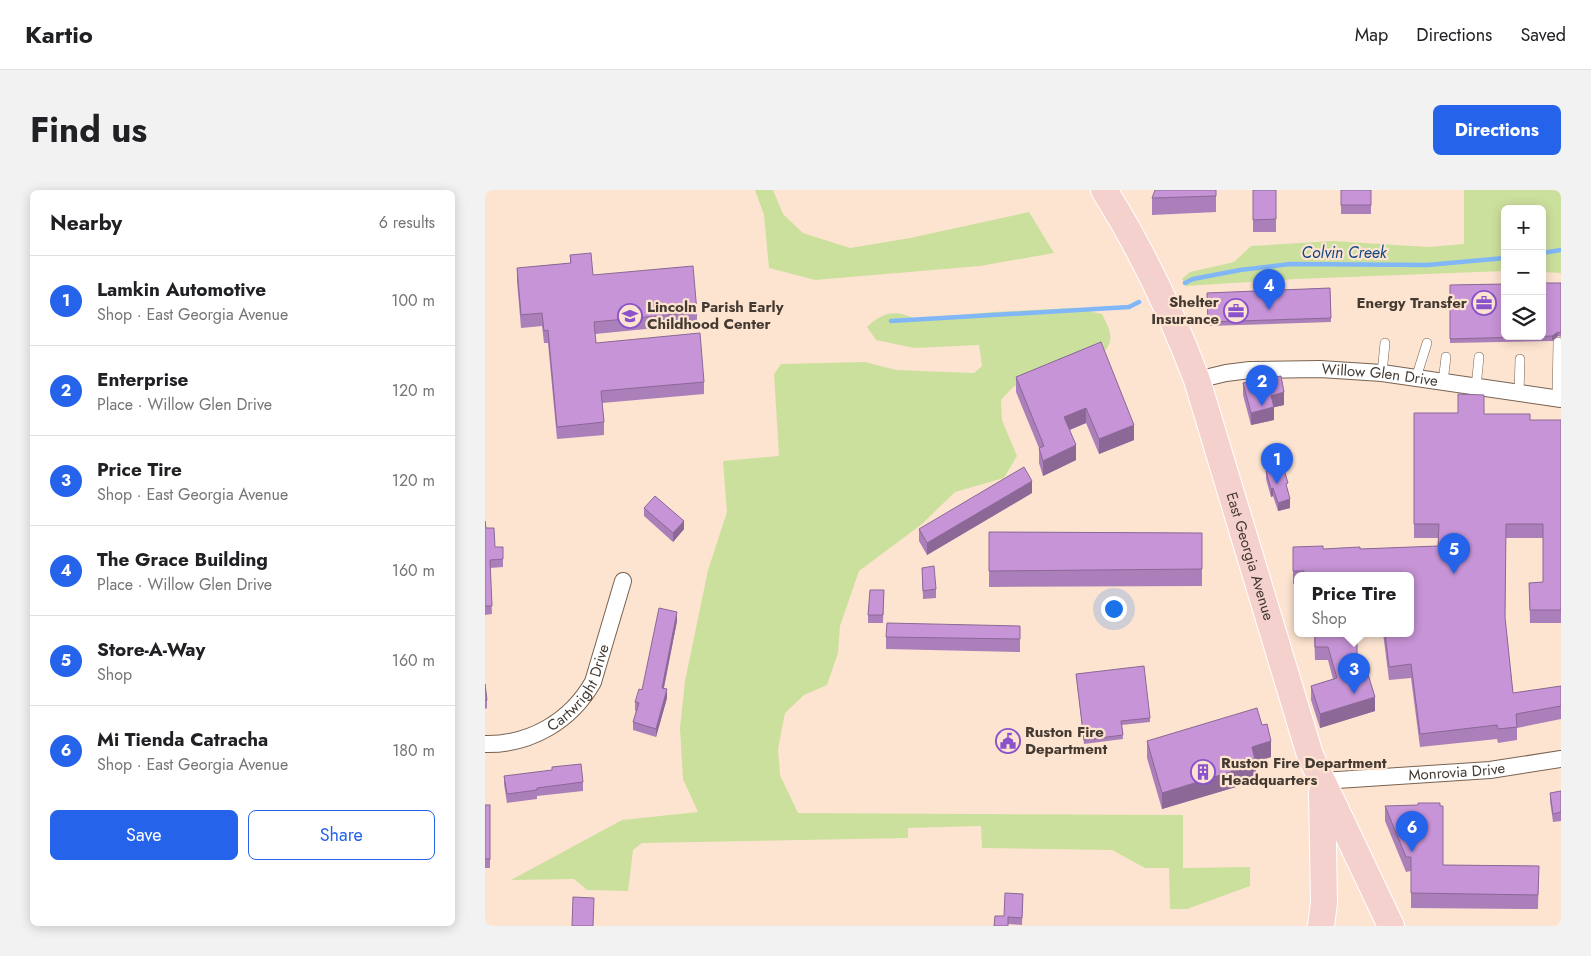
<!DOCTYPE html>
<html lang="en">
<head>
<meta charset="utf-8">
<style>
	:root { --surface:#fff; --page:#f2f2f2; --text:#202124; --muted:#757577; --line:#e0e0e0; --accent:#2563eb }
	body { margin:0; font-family:Jost,sans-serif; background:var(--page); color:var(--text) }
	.controls { position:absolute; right:15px; top:15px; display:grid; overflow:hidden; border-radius:8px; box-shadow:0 2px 12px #0003 }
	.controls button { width:45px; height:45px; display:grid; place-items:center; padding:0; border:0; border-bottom:1px solid var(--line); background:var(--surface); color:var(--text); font:25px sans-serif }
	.you { position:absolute; left:628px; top:418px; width:18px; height:18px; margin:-12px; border:4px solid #fff; border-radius:50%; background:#1a73e8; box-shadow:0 0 0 8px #1a73e833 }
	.badge { display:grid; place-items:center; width:32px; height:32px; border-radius:50%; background:var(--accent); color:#fff; font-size:16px; font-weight:700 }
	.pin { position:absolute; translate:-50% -41px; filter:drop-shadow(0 1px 2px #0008) }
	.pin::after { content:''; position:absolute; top:26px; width:18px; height:15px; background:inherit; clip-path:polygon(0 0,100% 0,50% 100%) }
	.popup { position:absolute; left:809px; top:382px; width:120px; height:65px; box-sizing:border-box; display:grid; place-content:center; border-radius:8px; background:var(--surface); filter:drop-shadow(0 1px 4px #0005); font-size:16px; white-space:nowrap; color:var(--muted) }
	.popup b { font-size:19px; color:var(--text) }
	.popup::after { content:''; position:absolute; left:50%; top:100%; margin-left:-10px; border:10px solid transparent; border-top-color:var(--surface) }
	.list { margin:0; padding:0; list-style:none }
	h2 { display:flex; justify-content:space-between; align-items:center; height:65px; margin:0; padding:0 20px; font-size:21px }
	h2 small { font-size:16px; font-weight:400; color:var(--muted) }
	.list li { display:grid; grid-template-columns:32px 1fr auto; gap:15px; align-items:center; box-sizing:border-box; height:90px; padding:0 20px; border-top:1px solid var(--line) }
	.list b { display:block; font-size:19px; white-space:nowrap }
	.list p { margin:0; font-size:16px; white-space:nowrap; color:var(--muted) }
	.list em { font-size:16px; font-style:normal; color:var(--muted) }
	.actions { display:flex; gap:10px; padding:15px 20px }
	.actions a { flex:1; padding:11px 0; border:1px solid var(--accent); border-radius:8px; text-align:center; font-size:18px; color:var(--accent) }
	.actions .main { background:var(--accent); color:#fff }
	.icon { flex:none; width:28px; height:28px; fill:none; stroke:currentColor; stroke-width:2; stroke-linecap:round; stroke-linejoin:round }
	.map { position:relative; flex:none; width:1076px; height:736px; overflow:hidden; border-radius:8px }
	header { display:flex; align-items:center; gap:30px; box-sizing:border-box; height:70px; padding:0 25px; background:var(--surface); border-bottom:1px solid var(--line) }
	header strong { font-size:24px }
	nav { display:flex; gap:28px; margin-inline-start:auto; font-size:18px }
	.intro { display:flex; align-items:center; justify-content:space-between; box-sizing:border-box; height:120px; padding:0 30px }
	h1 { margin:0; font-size:35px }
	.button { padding:12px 22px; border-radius:8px; background:var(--accent); color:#fff; font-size:18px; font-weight:700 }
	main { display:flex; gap:30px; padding:0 30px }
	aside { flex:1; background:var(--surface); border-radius:8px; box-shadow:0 2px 12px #0003 }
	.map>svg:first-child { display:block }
	.green { fill:#cce09d }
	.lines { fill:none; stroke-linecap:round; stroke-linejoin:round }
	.stream { stroke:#81b7f7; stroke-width:4.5 }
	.service-casing { stroke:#776251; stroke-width:10 }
	.minor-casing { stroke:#776251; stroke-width:18 }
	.primary-casing { stroke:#fff; stroke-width:28 }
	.service { stroke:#fff; stroke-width:9 }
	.minor { stroke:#fff; stroke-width:16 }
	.primary { stroke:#f5d1cd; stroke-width:26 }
	.wall { fill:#ab7fb9 }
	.shaded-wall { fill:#8b6896 }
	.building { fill:#c794d7; stroke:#8b6896 }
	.labels { text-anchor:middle; stroke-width:4.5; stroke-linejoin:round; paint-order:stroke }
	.poi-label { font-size:15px; font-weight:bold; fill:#443a32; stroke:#fde4d1; text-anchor:start }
	.street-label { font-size:15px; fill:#443a32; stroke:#fde4d1 }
	.water-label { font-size:16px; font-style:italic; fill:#124982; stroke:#fde4d1 }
</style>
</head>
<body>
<header>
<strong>Kartio</strong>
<nav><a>Map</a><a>Directions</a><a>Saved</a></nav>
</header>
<div class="intro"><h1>Find us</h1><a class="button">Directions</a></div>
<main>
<aside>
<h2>Nearby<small>6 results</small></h2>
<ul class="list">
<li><span class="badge">1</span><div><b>Lamkin Automotive</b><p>Shop · East Georgia Avenue</p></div><em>100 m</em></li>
<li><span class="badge">2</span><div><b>Enterprise</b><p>Place · Willow Glen Drive</p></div><em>120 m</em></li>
<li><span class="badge">3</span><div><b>Price Tire</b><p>Shop · East Georgia Avenue</p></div><em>120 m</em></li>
<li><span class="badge">4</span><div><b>The Grace Building</b><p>Place · Willow Glen Drive</p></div><em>160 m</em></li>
<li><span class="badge">5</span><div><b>Store-A-Way</b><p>Shop</p></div><em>160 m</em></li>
<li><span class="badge">6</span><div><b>Mi Tienda Catracha</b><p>Shop · East Georgia Avenue</p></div><em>180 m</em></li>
</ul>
<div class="actions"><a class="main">Save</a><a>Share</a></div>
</aside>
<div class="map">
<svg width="1076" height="736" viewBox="0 0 1076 736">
	<rect width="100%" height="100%" fill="#fde4d1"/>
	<g class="green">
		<polygon points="270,0 288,0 298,24 318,43 365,58 425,48 544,22 569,63 495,76 330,90 284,78 279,25"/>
		<polygon points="979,0 1076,0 1076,83 1057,82 1057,19 1020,19 1020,81 811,89 701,96 697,89 705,82 749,72 766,56 849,51 943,57 979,54"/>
		<path d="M589,118L617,124C624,139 631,148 619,162L528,197L516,210L517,230L532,266L519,288L470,302L437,334L374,381L355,436L353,463L342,495L319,505L300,523L293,559L295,585L313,623L698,625V678L765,677V696L702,719H685L684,678H660L627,660L497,658L496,636L423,638V648L157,653L148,660L143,701L102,700L89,689L26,690L137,630L213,622L198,589L195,538L200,491L223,380L242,322L238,271L294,266L289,184L296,174L380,172L411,180L489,183L497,176L494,155L429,158L391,150L382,137C397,122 411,119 430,129L508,122Z"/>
	</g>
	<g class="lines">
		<g class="stream">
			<polyline points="1057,63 1076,60"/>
			<polyline points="700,93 708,89 755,80 805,74 942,75 1020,68"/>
			<polyline points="406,131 644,117 654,112"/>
		</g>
		<defs>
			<g id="service">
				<polyline points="897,183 900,153"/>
				<polyline points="931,188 942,153"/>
				<polyline points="958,192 961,167"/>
				<polyline points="991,197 994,167"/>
				<polyline points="1034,203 1035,169"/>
				<polyline points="1072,208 1073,152"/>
			</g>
			<g id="minor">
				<path id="s1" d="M712,190L741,183L765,180L835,179L897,183L1076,209"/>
				<path id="s2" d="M0,554C45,555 86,531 108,492L138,391"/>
				<path id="s3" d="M837,591L1005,580L1076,569"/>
			</g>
			<g id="primary">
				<path id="s4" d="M619,0C657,60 687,124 712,190L825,565L906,736"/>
				<polyline points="836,736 839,713 837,602"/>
			</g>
		</defs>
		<use href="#service" class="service-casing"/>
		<use href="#minor" class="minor-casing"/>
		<use href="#primary" class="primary-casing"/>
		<use href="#service" class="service"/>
		<use href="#minor" class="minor"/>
		<use href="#primary" class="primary"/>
	</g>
	<g class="wall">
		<polygon points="731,0 731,22 667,25 667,8"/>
		<rect x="768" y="0" width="23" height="42"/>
		<rect x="856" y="0" width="30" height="24"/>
		<polygon points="85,65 108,85 212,122 212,134 110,144 111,153 219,192 219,204 117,213 119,232 119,245 72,249 63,153 59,153 57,136 36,138 32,91 32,78 85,73"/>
		<polygon points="1076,93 1076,147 1073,146 1067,151 965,153 965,95"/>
		<polygon points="845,98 846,132 723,136 722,103"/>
		<polygon points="616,152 649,250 614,264 601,233 585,240 591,270 558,286 554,273 554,258 531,202 531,187"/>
		<polygon points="758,193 799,215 789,217 789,230 766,235 758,205"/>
		<polygon points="929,223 999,224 1045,230 1076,230 1076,433 1045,433 1044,393 1058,392 1058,348 1021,348 1020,428 1028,503 1076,496 1076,529 1032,538 1032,550 1013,553 1012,549 935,557 926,488 904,490 898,443 925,443 925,385 813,385 813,394 808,394 808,357 838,359 875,359 953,356 953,348 929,348"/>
		<polygon points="781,281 803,301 805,318 793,321 788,306 786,307 781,289"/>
		<polygon points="547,303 442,365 434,351 434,339"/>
		<polygon points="159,318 199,339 188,352 159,326"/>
		<polygon points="0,331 1,338 10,357 18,357 18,377 5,378 7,424 0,425"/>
		<polygon points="504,342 717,343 717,396 504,397"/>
		<polygon points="437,378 451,399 451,408 438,409"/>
		<polygon points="399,400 398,433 383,433 383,425"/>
		<polygon points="192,431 179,498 182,508 171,547 148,540 148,532 151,521 150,521 150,512"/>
		<polygon points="535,436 535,462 401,459 401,447"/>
		<polygon points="829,443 872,470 890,521 835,538 826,510 826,496 848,489 843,470 830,470"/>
		<polygon points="591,484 665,528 665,532 637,535 638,549 599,554"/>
		<polygon points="0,494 2,510 2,518 0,519"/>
		<polygon points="777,535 786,567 771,572 771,591 677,619 662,568 662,551"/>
		<polygon points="19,586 98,592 98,601 52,606 52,609 22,613 19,594"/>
		<polygon points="1076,601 1076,631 1068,632 1065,611 1065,603"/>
		<rect x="0" y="615" width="5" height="63"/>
		<polygon points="900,616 958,675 1054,676 1053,719 926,718 926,681 921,682 900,631"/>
		<polygon points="538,704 537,735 523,734 519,726"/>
	</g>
	<g class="shaded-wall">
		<polygon points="1073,142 1073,146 1067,151 1067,146"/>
		<polygon points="799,202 799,215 786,218 786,206"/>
		<polygon points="789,217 789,230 766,235 766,223"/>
		<polygon points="601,218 601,233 579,242 579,227"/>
		<polygon points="649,235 649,250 614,264 614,249"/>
		<polygon points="591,255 591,270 558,286 558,271"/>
		<polygon points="547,291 547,303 442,365 442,353"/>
		<polygon points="788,298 788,306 786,307 786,299"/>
		<polygon points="805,309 805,318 793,321 793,313"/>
		<polygon points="199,331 199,339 188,352 188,343"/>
		<polygon points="192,422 192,431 177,506 177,498"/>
		<polygon points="182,499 182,508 171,547 171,539"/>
		<polygon points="890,507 890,521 835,538 835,524"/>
		<polygon points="786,551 786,567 767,573 767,557"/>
		<polygon points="771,574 771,591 677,619 677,603"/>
	</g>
	<g class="building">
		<polygon points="670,0 731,0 731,6 667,8"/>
		<polygon points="768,0 791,0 791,29 768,30"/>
		<rect x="856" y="0" width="30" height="15"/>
		<polygon points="106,63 108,85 208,76 212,122 109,132 111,153 215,143 219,192 116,201 119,232 72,237 63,140 59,141 57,123 36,125 32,78 86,73 85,65"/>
		<polygon points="1057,93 1076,93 1076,143 1073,142 1067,146 965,149 965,95 1020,94 1020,146 1057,146"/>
		<polygon points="845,98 846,128 723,132 722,103"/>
		<polygon points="616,152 649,235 614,249 601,218 579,227 591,255 558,271 554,258 559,256 531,187"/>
		<polygon points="796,186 799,202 786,206 789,217 766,223 758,193"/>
		<polygon points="973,204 999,205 999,224 1045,224 1045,230 1076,230 1076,420 1045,420 1044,393 1058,392 1058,334 1021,334 1020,427 1028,503 1076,496 1076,516 1031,524 1032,537 1013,539 1012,535 935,544 926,474 904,477 900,443 925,443 925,385 819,385 819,381 808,381 808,357 838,356 838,359 875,357 875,359 953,356 954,334 929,334 929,223 973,223"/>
		<polygon points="798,276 803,293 801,294 805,309 793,313 788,298 786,299 781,281"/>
		<polygon points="539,277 547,291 442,353 434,339"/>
		<polygon points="170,306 199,331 188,343 159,318"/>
		<polygon points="0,331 1,338 9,338 10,357 18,357 18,369 5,370 7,416 0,416"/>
		<polygon points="504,342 717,343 717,379 504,381"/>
		<polygon points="449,376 451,399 438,401 437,378"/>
		<polygon points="385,400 399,400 398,425 383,425"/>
		<polygon points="174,418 192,422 177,498 182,499 171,539 148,532 154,513 150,512 154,499 157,500"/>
		<polygon points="402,433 535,436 535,449 401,447"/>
		<polygon points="830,443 872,443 872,470 878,468 890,507 835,524 826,496 852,488 843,457 830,457"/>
		<polygon points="659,476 665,528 636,531 638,545 599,550 591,484"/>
		<polygon points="0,494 2,510 0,510"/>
		<polygon points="772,518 777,535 782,534 786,551 767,557 771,574 677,603 662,551"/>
		<polygon points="96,574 98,592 52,598 52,600 22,604 19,586 67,580 67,577"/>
		<polygon points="1076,601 1076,622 1068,624 1065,603"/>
		<polygon points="933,613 955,613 955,616 958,616 958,675 1054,676 1053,705 926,703 926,667 921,667 900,616 933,615"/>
		<rect x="0" y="615" width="5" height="54"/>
		<polygon points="520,703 538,704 537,728 523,727 523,736 509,736 510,726 519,726"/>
		<polygon points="88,707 109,708 108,736 87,736"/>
	</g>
	<defs>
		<symbol id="office-ring" viewBox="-11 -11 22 22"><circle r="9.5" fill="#fde4d1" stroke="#8b53cb" stroke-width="1.5"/><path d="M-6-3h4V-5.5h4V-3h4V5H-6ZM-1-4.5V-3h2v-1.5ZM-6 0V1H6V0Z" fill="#8b53cb"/></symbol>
		<symbol id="school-ring" viewBox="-11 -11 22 22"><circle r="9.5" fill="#fde4d1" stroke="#8b53cb" stroke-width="1.5"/><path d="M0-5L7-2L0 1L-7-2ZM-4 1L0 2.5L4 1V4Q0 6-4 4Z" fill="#8b53cb"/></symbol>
		<symbol id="civic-ring" viewBox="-11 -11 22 22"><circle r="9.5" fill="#fde4d1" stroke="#8b53cb" stroke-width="1.5"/><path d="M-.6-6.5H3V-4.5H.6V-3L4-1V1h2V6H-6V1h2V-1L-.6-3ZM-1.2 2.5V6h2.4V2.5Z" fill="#8b53cb"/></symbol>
		<symbol id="building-ring" viewBox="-11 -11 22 22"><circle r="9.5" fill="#fde4d1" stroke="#8b53cb" stroke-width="1.5"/><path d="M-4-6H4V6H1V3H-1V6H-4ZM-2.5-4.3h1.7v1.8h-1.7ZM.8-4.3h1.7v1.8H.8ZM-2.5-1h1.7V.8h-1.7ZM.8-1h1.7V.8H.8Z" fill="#8b53cb"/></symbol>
	</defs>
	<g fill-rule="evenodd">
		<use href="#office-ring" x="985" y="99" width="28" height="28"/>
		<use href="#office-ring" x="737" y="107" width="28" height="28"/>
		<use href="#school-ring" x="131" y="112" width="28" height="28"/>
		<use href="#civic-ring" x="509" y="537" width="28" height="28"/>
		<use href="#building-ring" x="704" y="568" width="28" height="28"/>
	</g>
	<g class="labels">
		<g class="poi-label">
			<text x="734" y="117" text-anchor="end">Shelter<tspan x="734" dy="17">Insurance</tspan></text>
			<text x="982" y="118" text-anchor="end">Energy Transfer</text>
			<text x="162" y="122">Lincoln Parish Early<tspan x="162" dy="17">Childhood Center</tspan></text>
			<text x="540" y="547">Ruston Fire<tspan x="540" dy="17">Department</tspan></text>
			<text x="736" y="578">Ruston Fire Department<tspan x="736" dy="17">Headquarters</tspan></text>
		</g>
		<g class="street-label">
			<text dy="5" stroke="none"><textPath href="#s1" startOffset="184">Willow Glen Drive</textPath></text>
			<text dy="5" stroke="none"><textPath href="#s4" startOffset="396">East Georgia Avenue</textPath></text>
			<text dy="5" stroke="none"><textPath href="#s2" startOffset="118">Cartwright Drive</textPath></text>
			<text dy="5" stroke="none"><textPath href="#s3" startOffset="135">Monrovia Drive</textPath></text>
		</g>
		<g class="water-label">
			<text x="859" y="68">Colvin Creek</text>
		</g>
	</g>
</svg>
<div class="controls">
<button>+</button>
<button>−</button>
<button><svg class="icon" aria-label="layers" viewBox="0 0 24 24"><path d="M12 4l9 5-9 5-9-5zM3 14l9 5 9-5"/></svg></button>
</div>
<div class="you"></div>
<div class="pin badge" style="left:792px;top:294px">1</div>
<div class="pin badge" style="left:777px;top:216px">2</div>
<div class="pin badge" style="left:869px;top:504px">3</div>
<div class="popup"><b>Price Tire</b>Shop</div>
<div class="pin badge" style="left:784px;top:120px">4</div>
<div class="pin badge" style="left:969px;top:384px">5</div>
<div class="pin badge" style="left:927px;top:662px">6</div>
</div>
</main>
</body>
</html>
